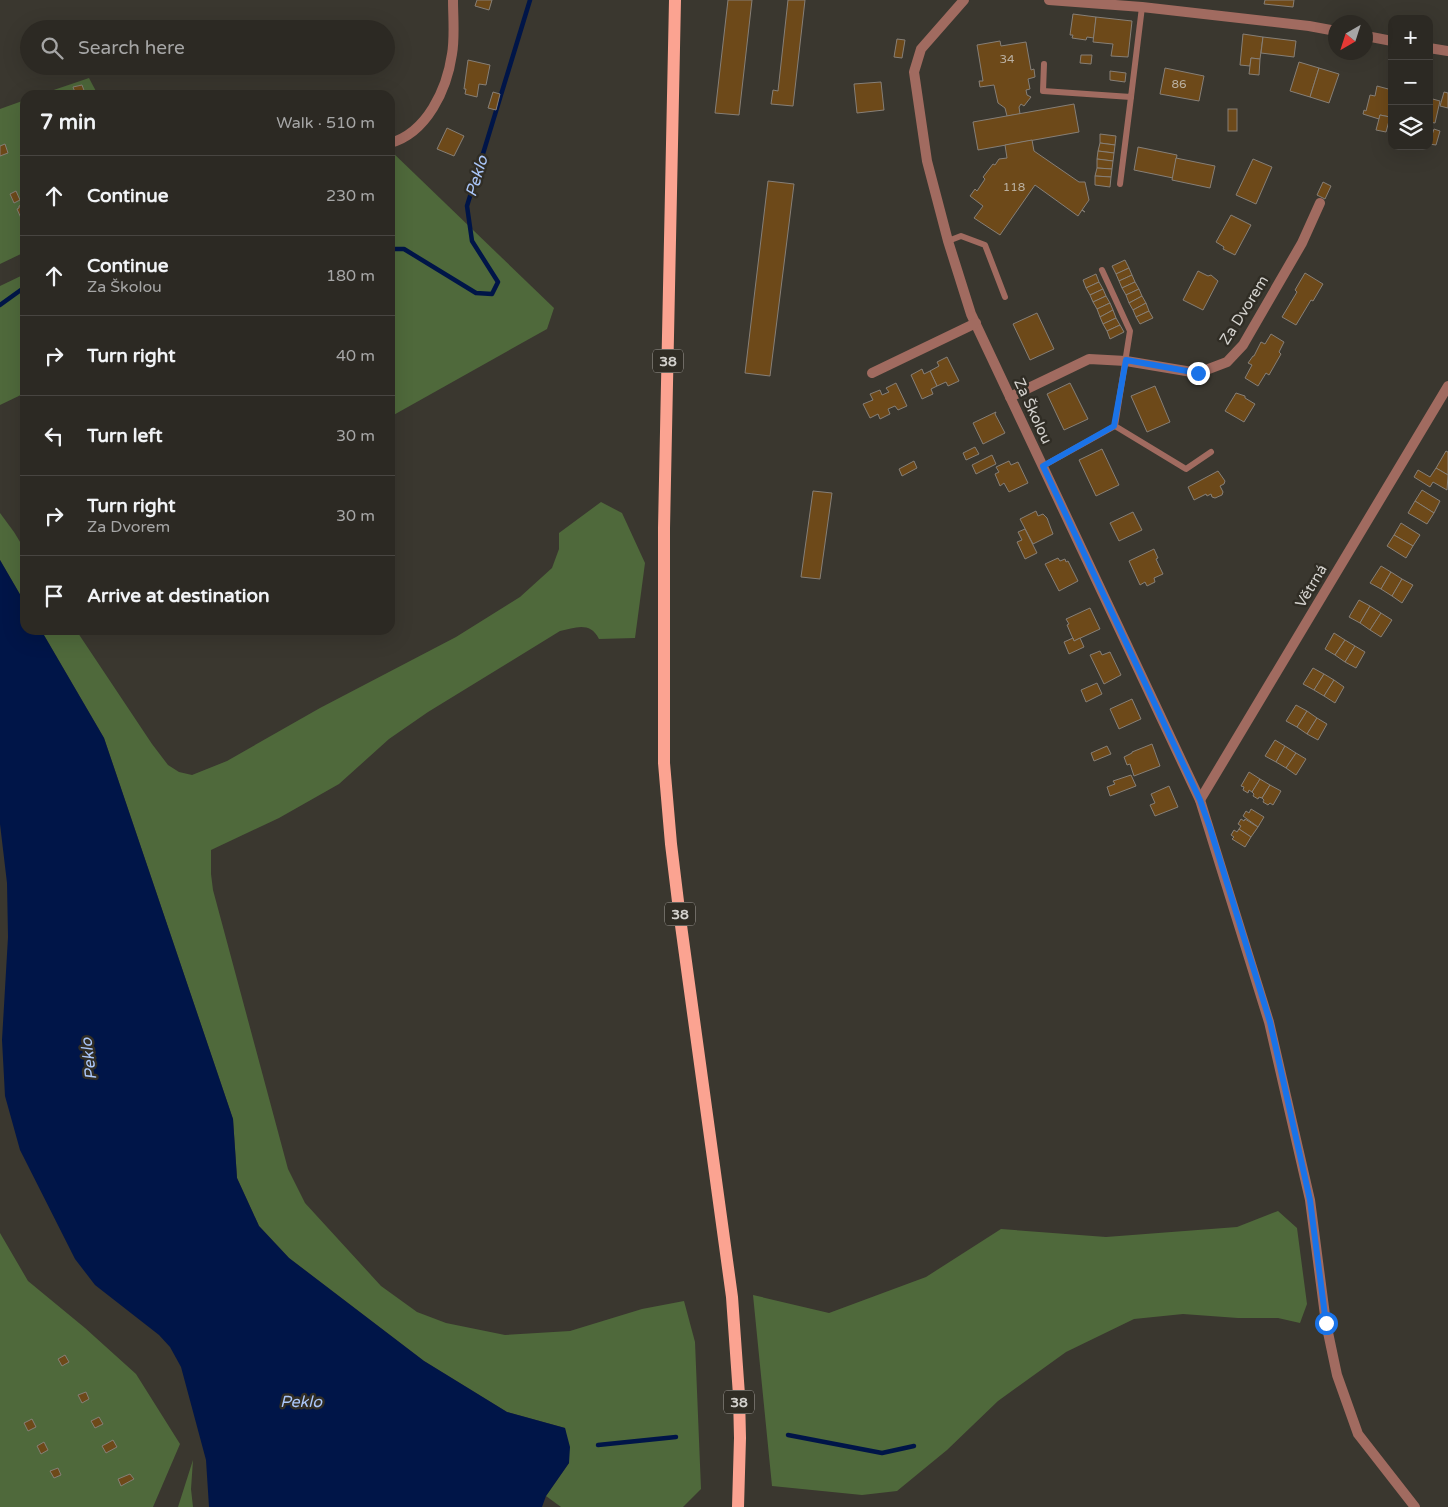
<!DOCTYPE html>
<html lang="en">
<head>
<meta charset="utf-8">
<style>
	:root { --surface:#2c2923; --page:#383530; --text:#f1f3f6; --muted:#a6a6a6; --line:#484541 }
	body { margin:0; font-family:"Varela Round",sans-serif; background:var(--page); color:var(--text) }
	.controls { position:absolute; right:15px; top:15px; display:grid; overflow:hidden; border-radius:10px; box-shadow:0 5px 20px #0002 }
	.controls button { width:45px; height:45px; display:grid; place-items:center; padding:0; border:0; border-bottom:1px solid var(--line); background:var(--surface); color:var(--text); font:25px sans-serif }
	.compass { position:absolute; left:1328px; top:15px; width:45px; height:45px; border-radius:50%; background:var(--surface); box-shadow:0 5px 20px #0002; rotate:219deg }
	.stop { position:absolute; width:15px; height:15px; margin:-11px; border:4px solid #1a73e8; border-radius:50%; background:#fff }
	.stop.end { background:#1a73e8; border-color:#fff; box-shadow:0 1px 5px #0008 }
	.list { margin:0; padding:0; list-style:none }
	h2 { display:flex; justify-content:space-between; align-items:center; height:65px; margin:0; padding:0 20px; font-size:21px }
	h2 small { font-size:16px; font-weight:400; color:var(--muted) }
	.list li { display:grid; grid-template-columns:32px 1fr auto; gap:15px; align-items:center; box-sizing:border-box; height:80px; padding:0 20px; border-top:1px solid var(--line) }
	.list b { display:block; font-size:19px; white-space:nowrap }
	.list p { margin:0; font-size:16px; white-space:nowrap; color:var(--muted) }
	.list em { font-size:16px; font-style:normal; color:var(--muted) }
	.icon { flex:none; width:28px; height:28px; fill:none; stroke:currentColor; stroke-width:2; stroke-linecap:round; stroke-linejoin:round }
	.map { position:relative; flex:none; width:1448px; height:1507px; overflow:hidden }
	.search { position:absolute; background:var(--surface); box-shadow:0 5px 20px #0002; left:20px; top:20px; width:375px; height:55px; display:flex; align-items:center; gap:12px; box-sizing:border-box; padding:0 18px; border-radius:28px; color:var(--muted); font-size:19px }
	.panel { position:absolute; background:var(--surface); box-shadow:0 5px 20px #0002; left:20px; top:90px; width:375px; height:545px; border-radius:15px }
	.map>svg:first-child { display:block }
	.green { fill:#4f693b }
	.water { fill:#001548 }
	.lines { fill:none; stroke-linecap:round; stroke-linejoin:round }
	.stream { stroke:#001548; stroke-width:4.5 }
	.building { fill:#6d4919; stroke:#867f77 }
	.service { stroke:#a16b60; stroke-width:6 }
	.minor { stroke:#a16b60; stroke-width:10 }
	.tertiary { stroke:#a16b60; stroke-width:10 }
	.primary { stroke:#fba391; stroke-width:12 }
	.route { stroke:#1a73e8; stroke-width:6 }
	.labels { text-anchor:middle; stroke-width:5; stroke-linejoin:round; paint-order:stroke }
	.number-label { font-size:12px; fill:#bab0a1 }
	.shield { fill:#302d25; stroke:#a3a09b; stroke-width:1 }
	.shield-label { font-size:14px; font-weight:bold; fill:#d4d2ce }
	.street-label { font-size:15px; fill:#d4d2ce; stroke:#302d25 }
	.water-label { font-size:16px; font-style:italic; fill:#abc7fa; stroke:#302d25 }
</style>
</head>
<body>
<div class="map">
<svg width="1448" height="1507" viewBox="0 0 1448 1507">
	<rect width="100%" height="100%" fill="#3a372f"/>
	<g class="green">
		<polygon points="89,78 98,95 39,95"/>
		<polygon points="25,100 25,252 0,264 0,109"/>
		<polygon points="390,150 554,308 547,329 390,417"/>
		<polygon points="25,274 25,393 0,405 0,286"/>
		<path d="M601,502L622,513L645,563L635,638L599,639C590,621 575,628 560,631L428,712L389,739L339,784L279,818L211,850V874L213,890L288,1169L305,1203L381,1286L417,1312L446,1323L505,1335L570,1331L642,1309L684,1301L695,1342L701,1489L683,1507H561L546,1496L569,1463L565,1428L507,1412L424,1361L289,1258L259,1226L237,1178L233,1119L104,738L41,630H76L152,744L168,765L179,772L192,775L227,761L320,708L456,637L520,597L552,568L559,549V533Z"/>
		<polygon points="0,513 14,532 25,550 25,603 0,560"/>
		<polygon points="1278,1211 1297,1228 1307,1304 1300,1323 1278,1318 1238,1318 1183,1314 1134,1319 1066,1352 998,1401 947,1450 897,1491 862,1495 772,1486 753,1295 829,1313 926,1277 1001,1229 1106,1237 1237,1227"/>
		<polygon points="0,1233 28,1281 85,1328 136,1374 180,1444 153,1507 0,1507"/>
		<polygon points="193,1460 191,1489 193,1507 178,1507"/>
	</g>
	<polygon class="water" points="0,560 25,603 25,630 41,630 104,738 233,1119 237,1178 259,1226 289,1258 424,1361 507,1412 565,1428 570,1447 569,1463 546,1496 542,1507 209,1507 206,1460 181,1367 170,1347 159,1335 95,1285 75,1259 20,1150 5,1096 2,1040 8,937 7,883 0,824"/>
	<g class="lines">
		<g class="stream">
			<polyline points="390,249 404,249 476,293 492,294 498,282 472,241 467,206 530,0"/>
			<polyline points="0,305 25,287"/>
			<polyline points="788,1435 882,1453 914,1446"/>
			<polyline points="598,1445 676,1437"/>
		</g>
	</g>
	<g class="building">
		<polygon points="477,0 492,0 489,10 475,6"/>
		<polygon points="728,0 752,0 739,115 715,113"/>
		<polygon points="788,0 805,0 793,106 771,104 773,90 778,91"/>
		<polygon points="1265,0 1294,0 1293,7 1264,4"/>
		<polygon points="1073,14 1096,17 1094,38 1087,37 1086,40 1072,38 1073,35 1070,35"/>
		<polygon points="1096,17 1132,21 1128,57 1111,56 1113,44 1093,42"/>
		<polygon points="1243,34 1263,37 1260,59 1251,58 1250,66 1240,65"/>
		<polygon points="1263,37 1296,41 1294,57 1261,53"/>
		<polygon points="897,39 905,40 902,58 894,57"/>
		<polygon points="1000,41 1001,46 1026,42 1031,70 1034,69 1035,77 1028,79 1030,89 1026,90 1027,95 1031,97 1024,106 1021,104 1019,107 1020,114 1007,116 1005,108 998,103 994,85 980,87 979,81 983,81 977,45"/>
		<polygon points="1081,55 1092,55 1091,64 1080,63"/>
		<polygon points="1251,58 1260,59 1259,75 1249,74"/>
		<polygon points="468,60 490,65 486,85 479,84 477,97 465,94 466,89 464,89"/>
		<polygon points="1299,62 1319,68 1310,97 1290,91"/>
		<polygon points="1165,68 1204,76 1199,101 1160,94"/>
		<polygon points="1319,68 1339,74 1329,103 1310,97"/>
		<polygon points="1110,71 1126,73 1125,82 1110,80"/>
		<polygon points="881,82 884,110 857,113 854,84"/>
		<polygon points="82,85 85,93 76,95 73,87"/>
		<polygon points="1377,86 1392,90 1390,117 1380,115 1379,119 1363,114 1364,110 1366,111 1370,95 1375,96"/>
		<polygon points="493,92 500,94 496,110 488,108"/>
		<polygon points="1444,92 1448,93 1448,108 1440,106"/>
		<polygon points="1429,98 1440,101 1435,123 1429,122"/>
		<polygon points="1074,104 1079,132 978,150 973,122"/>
		<rect x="1228" y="109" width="9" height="22"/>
		<polygon points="1380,115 1390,117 1386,132 1376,130"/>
		<polygon points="447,128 464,136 454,156 437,149"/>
		<polygon points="1434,129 1440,131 1436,145 1429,144"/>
		<polygon points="1100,134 1116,136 1115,145 1100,143"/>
		<polygon points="1032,140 1034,151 1079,182 1085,182 1089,200 1082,210 1085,212 1082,210 1078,216 1035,185 1000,235 974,218 983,206 970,196 975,189 977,191 985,179 983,177 993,164 995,165 999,159 1007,158 1005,145"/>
		<polygon points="1100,143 1115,145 1114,153 1098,151"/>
		<polygon points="5,144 8,153 0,156 0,146"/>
		<polygon points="1138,147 1177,155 1173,178 1134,170"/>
		<polygon points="1098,151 1114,153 1113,161 1097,159"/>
		<polygon points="1176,158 1215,166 1210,188 1172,180"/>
		<polygon points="1097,159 1113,161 1112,169 1097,168"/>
		<polygon points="1253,159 1272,167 1256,204 1236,195"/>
		<polygon points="1097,168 1112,169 1111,177 1095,176"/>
		<polygon points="1095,176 1111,177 1110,187 1095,185"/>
		<polygon points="768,181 794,184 770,376 745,373"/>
		<polygon points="1323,182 1331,186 1325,199 1317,195"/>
		<polygon points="16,191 20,200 14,203 10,194"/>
		<polygon points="25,204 25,216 21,218 17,209 19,208 19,206"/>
		<polygon points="1231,215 1251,225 1235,255 1223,249 1224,247 1216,242"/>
		<polygon points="1125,260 1129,268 1116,274 1112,266"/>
		<polygon points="1129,268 1132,275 1119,281 1116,274"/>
		<polygon points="1198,271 1208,276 1211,275 1218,281 1203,310 1183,300"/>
		<polygon points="1305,273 1323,284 1313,301 1311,300 1296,325 1282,317 1297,292 1295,290"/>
		<polygon points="1096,274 1099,282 1086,288 1083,280"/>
		<polygon points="1132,275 1135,282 1122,288 1119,281"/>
		<polygon points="1099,282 1103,289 1090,295 1086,288"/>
		<polygon points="1135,282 1139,289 1126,295 1122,288"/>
		<polygon points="1103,289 1106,296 1093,302 1090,295"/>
		<polygon points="1139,289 1142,296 1129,303 1126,295"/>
		<polygon points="1106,296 1110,303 1097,309 1093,302"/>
		<polygon points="1142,296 1146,303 1133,310 1129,303"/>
		<polygon points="1110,303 1113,310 1100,317 1097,309"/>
		<polygon points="1146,303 1149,311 1136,317 1133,310"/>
		<polygon points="1113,310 1116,318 1103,324 1100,317"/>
		<polygon points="1149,311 1153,318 1140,324 1136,317"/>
		<polygon points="1037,313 1054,349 1030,360 1013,324"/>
		<polygon points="1116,318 1120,325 1107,331 1103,324"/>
		<polygon points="1120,325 1124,332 1110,339 1107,331"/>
		<polygon points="1271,334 1284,342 1279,352 1281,354 1269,375 1266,373 1258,386 1245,378 1252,365 1248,363 1253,356 1254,356 1261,342 1265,344"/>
		<polygon points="947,357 959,381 948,386 946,382 937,386 930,371 939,366 937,362"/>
		<polygon points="922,369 924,374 930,371 937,386 931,389 933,394 922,399 911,375"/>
		<polygon points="896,383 907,406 898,410 895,406 888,409 890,414 880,419 878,414 870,418 863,404 873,400 870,394 880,390 882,395 889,392 886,388"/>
		<polygon points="1070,383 1088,419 1064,430 1047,394"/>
		<polygon points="1155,386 1170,422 1147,432 1131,396"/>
		<polygon points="1236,393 1245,396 1245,398 1255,404 1244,422 1225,411"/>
		<polygon points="996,412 995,414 1005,433 983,444 973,423"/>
		<polygon points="975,447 979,454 966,460 963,453"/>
		<polygon points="1102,449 1119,485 1096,496 1079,460"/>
		<polygon points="1446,451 1448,452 1448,475 1436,468"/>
		<polygon points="992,455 996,464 976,474 972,465"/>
		<polygon points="914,461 917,468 902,476 899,469"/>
		<polygon points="1009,461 1011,465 1018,462 1028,483 1009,492 1004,483 1000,486 995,474 999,472 996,467"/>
		<polygon points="1436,468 1448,475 1447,490 1433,482 1430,487 1414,477 1418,470 1430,477"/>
		<polygon points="1218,471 1225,481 1224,484 1220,486 1223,492 1222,495 1215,498 1212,497 1211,494 1207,496 1206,494 1194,500 1188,487"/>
		<polygon points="1422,490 1440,501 1434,513 1415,501"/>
		<polygon points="813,491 832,493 820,579 801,577"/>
		<polygon points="1415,501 1434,513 1427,524 1408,513"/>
		<polygon points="1036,511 1038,516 1043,514 1047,518 1053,534 1033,544 1020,519"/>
		<polygon points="1133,512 1142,530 1119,541 1110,523"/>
		<polygon points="1401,523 1420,535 1413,546 1394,535"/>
		<polygon points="1025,529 1037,553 1025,559 1017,542 1022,540 1018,532"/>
		<polygon points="1394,535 1413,546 1406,558 1387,546"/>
		<polygon points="1154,549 1158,558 1156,559 1163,574 1154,578 1155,582 1147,586 1145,582 1140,585 1129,561"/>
		<polygon points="1058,558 1060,561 1065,559 1066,562 1068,561 1078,581 1059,591 1045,564"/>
		<polygon points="1381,566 1391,572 1381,589 1370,583"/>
		<polygon points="1391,572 1402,579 1392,596 1381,589"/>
		<polygon points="1402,579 1413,585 1402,603 1392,596"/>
		<polygon points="1359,600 1370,606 1360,623 1349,617"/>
		<polygon points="1370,606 1381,613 1370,630 1360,623"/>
		<polygon points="1090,608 1100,629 1074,641 1067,625 1069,624 1066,619"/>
		<polygon points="1381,613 1392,620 1381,637 1370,630"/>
		<polygon points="1334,633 1345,640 1335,655 1325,649"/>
		<polygon points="1073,638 1074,641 1080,638 1084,647 1069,654 1064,642"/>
		<polygon points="1345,640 1355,646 1345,662 1335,655"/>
		<polygon points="1355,646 1365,652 1356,668 1345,662"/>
		<polygon points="1100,651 1102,655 1110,652 1121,675 1104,684 1090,655"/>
		<polygon points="1313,668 1324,674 1314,690 1303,684"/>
		<polygon points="1324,674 1334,680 1324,696 1314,690"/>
		<polygon points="1334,680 1344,687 1335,703 1324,696"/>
		<polygon points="1097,683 1102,694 1086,702 1081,690"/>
		<polygon points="1132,699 1141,719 1119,729 1110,709"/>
		<polygon points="1296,705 1307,711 1297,727 1286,721"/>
		<polygon points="1307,711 1317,718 1307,734 1297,727"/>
		<polygon points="1317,718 1327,724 1318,740 1307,734"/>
		<polygon points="1275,740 1285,746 1276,762 1265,756"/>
		<polygon points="1152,744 1160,766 1134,776 1130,764 1127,765 1124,757 1132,753 1132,752"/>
		<polygon points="1107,746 1111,754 1094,761 1091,753"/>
		<polygon points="1285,746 1296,753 1286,768 1276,762"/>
		<polygon points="1296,753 1306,759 1296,775 1286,768"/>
		<polygon points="1249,772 1260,779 1252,792 1249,790 1248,793 1243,790 1244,787 1241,786"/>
		<polygon points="1131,775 1136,786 1110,796 1107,787 1115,784 1113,781"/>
		<polygon points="1260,779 1270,785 1262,798 1259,797 1258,799 1253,796 1254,794 1252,792"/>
		<polygon points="1270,785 1281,791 1273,805 1270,803 1268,805 1263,802 1264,800 1262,798"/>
		<polygon points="1169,786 1178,807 1155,816 1150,805 1155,803 1151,794"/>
		<polygon points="1251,809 1264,817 1258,827 1243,816 1246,811 1249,813"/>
		<polygon points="1241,819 1244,821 1245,819 1258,827 1251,837 1239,829 1241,826 1238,824"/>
		<polygon points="1239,829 1251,837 1245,847 1232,839 1234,837 1231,835 1234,830 1237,832"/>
		<polygon points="65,1355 69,1362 62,1366 58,1359"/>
		<polygon points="86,1392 89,1399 82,1403 78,1395"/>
		<polygon points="99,1417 103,1424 95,1428 91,1421"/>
		<polygon points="32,1419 36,1427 28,1431 24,1423"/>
		<polygon points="113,1440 117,1447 106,1453 102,1446"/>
		<polygon points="44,1442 48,1450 41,1454 37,1446"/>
		<polygon points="58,1468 61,1475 54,1478 50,1471"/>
		<polygon points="130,1474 134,1479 121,1486 118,1479"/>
	</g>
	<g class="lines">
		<g class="service">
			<polyline points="1044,64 1043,91 1131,97 1142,7"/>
			<polyline points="1120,184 1131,97"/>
			<polyline points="948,241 961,236 985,245 1005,297"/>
			<polyline points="1102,270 1130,331 1115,426 1186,469 1211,452"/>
			<polyline points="1043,466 1115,426"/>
		</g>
		<g class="minor">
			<polyline points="964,0 921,49 914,72 927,161 948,241 971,314 1200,800 1269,1022 1310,1200 1326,1323 1337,1375 1358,1434 1415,1507"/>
			<path d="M390,143C427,133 447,89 452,54C455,37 453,17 453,0"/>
			<polyline points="872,373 976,323"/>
			<polyline points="1010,397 1089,359 1126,361 1198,373 1227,362 1243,345 1302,243 1320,203"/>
			<polyline points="1200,800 1448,386"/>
		</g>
		<g class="tertiary">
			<polyline points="1049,0 1142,7 1309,26 1336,31"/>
			<polyline points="1366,36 1392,41"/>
			<polyline points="1429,48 1448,51"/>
		</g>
		<polyline class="primary" points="675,0 664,528 664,763 671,844 680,918 732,1297 739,1395 740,1438 738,1507"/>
	</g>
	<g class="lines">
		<polyline class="route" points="1198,373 1126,360 1114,426 1043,466 1200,800 1210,828 1270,1022 1310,1200 1326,1323"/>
	</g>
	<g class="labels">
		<g class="number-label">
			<text x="1007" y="63">34</text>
			<text x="1179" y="88">86</text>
			<text x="1014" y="191">118</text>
		</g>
		<g class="shield">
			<rect x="653" y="349.5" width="30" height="23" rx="4"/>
			<rect x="665" y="902.5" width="30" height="23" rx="4"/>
			<rect x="724" y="1390.5" width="30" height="23" rx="4"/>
		</g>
		<g class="shield-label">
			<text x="668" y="366">38</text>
			<text x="680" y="919">38</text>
			<text x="739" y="1407">38</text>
		</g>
		<g class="street-label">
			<text transform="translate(1244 310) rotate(-58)" y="5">Za Dvorem</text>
			<text transform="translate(1033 411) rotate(65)" y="5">Za Školou</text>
			<text transform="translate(1311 586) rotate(-59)" y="5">Větrná</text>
		</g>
		<g class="water-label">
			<text transform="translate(476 176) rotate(-73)" y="6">Peklo</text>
			<text transform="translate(88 1059) rotate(-97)" y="6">Peklo</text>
			<text x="301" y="1407">Peklo</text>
		</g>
	</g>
</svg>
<div class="controls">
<button>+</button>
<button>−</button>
<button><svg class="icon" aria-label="layers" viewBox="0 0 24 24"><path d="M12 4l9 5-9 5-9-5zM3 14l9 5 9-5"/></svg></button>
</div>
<svg class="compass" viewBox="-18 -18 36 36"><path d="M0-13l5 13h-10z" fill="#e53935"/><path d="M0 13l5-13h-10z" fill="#a6a6a6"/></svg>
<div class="stop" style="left:1326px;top:1323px"></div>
<div class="stop end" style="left:1198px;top:373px"></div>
<div class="search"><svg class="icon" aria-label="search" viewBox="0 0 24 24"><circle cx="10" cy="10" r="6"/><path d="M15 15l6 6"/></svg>Search here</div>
<section class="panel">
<h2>7 min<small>Walk · 510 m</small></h2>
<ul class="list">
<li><svg class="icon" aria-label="ahead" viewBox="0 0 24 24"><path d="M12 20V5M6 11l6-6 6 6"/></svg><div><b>Continue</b></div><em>230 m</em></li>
<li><svg class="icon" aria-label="ahead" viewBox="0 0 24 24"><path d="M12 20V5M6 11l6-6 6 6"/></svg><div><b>Continue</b><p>Za Školou</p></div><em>180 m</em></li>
<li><svg class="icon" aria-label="right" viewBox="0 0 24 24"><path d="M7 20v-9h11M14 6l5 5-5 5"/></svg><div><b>Turn right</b></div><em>40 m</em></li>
<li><svg class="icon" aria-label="left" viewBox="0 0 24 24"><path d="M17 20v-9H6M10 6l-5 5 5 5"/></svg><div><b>Turn left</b></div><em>30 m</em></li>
<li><svg class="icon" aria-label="right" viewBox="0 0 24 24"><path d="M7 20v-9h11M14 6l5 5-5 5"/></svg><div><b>Turn right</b><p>Za Dvorem</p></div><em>30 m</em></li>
<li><svg class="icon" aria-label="arrive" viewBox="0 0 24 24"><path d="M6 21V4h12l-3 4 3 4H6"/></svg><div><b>Arrive at destination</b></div></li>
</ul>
</section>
</div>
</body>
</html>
